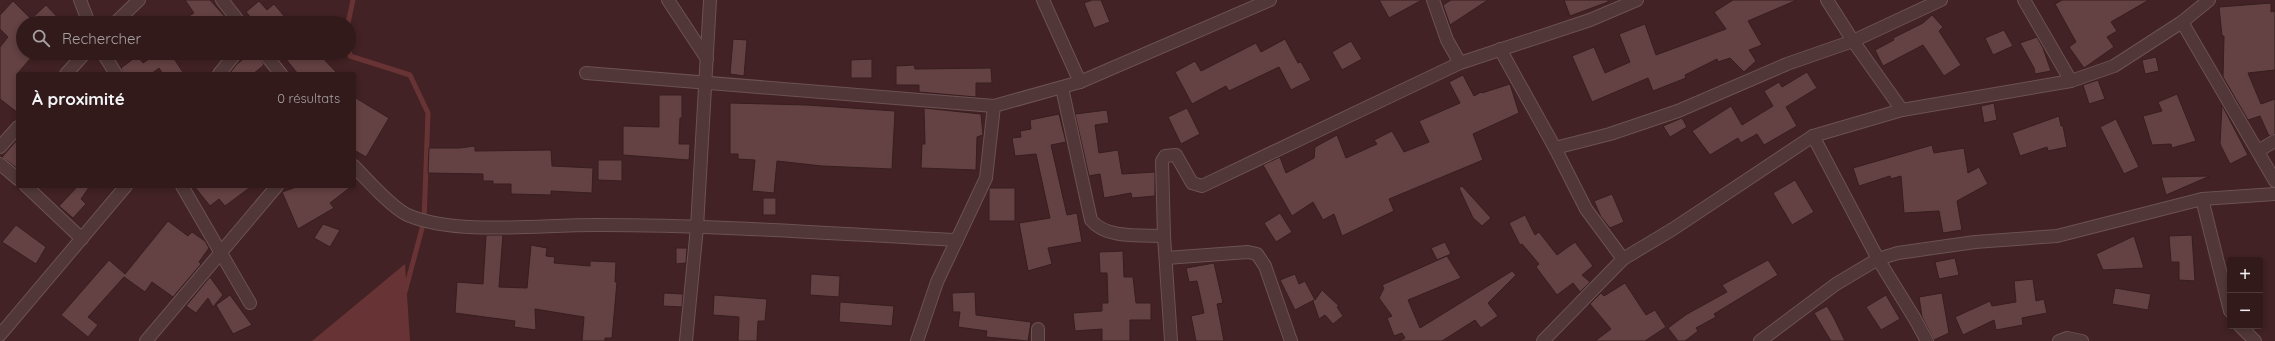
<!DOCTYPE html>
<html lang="fr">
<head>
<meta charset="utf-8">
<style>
	:root { --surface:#321a1b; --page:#3a2324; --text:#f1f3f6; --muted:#a8a1a3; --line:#4d383a }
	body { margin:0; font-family:Quicksand,sans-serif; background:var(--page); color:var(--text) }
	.controls { position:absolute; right:12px; bottom:12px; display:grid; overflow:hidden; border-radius:4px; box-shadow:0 2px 6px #0003 }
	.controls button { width:36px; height:36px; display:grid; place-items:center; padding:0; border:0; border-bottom:1px solid var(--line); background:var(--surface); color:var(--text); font:20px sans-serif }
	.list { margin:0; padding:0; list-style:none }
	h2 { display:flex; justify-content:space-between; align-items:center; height:52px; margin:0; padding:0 16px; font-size:17px }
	h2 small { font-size:13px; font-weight:400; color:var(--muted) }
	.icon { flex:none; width:22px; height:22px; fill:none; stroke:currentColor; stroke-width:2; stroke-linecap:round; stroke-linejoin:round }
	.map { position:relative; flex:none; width:2275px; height:341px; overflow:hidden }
	.search { position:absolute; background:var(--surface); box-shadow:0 2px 6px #0003; left:16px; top:16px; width:340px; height:44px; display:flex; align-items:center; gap:10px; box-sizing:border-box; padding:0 14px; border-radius:22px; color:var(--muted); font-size:15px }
	.panel { position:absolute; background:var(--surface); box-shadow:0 2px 6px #0003; left:16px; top:72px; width:340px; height:116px; border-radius:4px }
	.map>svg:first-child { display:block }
	.water { fill:#683334 }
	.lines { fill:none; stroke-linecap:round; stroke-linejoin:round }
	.stream { stroke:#683334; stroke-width:5 }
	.building { fill:#644142; stroke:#381e1f }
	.minor-casing { stroke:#6c5253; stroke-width:14 }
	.minor { stroke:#513738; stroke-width:12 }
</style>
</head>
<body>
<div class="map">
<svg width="2275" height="341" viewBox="0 0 2275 341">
	<rect width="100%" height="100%" fill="#422224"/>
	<polygon class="water" points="405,264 410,341 312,341"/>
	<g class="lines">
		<g class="stream">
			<polyline points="348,23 353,0"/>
			<polyline points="349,49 350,56 410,75 428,113 424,221 405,292"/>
		</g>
	</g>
	<g class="building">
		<polygon points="185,0 210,0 227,19 225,21 226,23 177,23 194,13"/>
		<polygon points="1092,0 1101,0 1110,22 1094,28 1084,3"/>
		<polygon points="1379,0 1422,0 1389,18"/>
		<polygon points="1451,0 1488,0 1450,25 1443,5"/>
		<polygon points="1564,0 1608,0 1608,2 1570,16"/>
		<polygon points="1733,0 1797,0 1748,21 1762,45 1749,50 1756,61 1744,72 1730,58 1718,62 1717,59 1685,75 1686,78 1653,91 1648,78 1592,102 1572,56 1594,47 1605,73 1630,62 1619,34 1645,24 1656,55 1726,29 1714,12"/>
		<polygon points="2062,0 2149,0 2111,22 2117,31 2107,37 2114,47 2084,68 2069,47 2076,42 2055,4"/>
		<polygon points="13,1 31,19 46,5 63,23 23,23 23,53 35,53 18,73 18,113 0,99 0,47 8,37 0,29 0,15"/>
		<polygon points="259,1 267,10 274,4 285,17 278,23 250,23 253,20 246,12"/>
		<polygon points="2271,3 2271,12 2275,11 2275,70 2248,73 2261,104 2275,99 2275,134 2269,136 2260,116 2248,120 2223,77 2224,36 2222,36 2219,7"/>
		<polygon points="1932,15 1943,27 1939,31 1961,65 1944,76 1923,45 1883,66 1875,50 1894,40 1893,38 1923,23"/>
		<polygon points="2004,30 2013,46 1993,55 1985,38"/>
		<polygon points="2037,37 2043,48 2051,71 2035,74 2034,68 2020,43"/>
		<polygon points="733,39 747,40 744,76 730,74"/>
		<polygon points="1285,39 1298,63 1301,62 1311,80 1291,90 1279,67 1229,91 1226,86 1192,104 1175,72 1195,61 1201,71 1256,43 1261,52"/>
		<polygon points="1351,41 1362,59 1342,70 1332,52"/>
		<polygon points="150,53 177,53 173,57 184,74 163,74 159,68 151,74 123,74 121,68 137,56 143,63 152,57"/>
		<polygon points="251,53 257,53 264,65 253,74 229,74 237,64"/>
		<polygon points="274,53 318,53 338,74 298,74 281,53 276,56"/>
		<polygon points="2156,57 2159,71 2145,74 2142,60"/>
		<polygon points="872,59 872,78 851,78 851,60"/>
		<polygon points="914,65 915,69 991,68 992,83 976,83 976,97 919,92 919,85 896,85 896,66"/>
		<polygon points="1807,72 1817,88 1786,107 1797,126 1764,145 1757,134 1741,143 1738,138 1710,155 1692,131 1731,106 1742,125 1773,106 1764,91 1779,82 1782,87"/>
		<polygon points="1463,75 1474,96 1481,92 1482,93 1510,84 1519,113 1473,134 1483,160 1389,199 1394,211 1342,236 1334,214 1323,220 1313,202 1292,216 1263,165 1280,157 1286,173 1314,158 1315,147 1337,135 1346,158 1377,144 1374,140 1392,131 1404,152 1429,142 1419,121 1460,103 1449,82"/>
		<polygon points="2098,80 2105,99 2089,104 2083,85"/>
		<polygon points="2177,94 2196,141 2172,148 2171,144 2152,145 2143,116 2162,111 2158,102"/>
		<polygon points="659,95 682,95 682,118 680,118 679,144 690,144 689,160 623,155 623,126 659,127"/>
		<polygon points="354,97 389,118 366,157 354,150"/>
		<polygon points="730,103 807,105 895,111 892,169 822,166 777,161 774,193 752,191 755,160 738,159 738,154 730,154"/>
		<polygon points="1994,103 1997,120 1984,123 1981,106"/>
		<polygon points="2222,105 2248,155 2230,164 2220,144"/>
		<polygon points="924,108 981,114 983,135 977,137 976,170 921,168 922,144 925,144"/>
		<polygon points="1187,108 1200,134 1181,144 1168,117"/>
		<polygon points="1107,110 1109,123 1095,125 1099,153 1118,150 1122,174 1155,172 1155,196 1132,198 1131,193 1104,198 1100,174 1089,176 1075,114"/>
		<polygon points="1059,114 1066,142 1051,145 1067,215 1077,213 1082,242 1048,248 1052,264 1028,271 1019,223 1050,218 1036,154 1015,156 1012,138 1021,137 1020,131 1031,129 1030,120"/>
		<polygon points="2059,116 2061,126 2063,126 2067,147 2048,151 2047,147 2020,156 2012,133"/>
		<polygon points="1682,118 1687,127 1670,137 1663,126"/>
		<polygon points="2116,119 2139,167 2124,174 2100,127"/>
		<polygon points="18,139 18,169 2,157"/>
		<polygon points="1932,145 1934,153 1964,148 1968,173 1979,167 1988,184 1957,201 1962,230 1943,233 1939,211 1904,213 1901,176 1891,179 1890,176 1859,186 1853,168"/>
		<polygon points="475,146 475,151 551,150 552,166 593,168 592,193 551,191 551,195 511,194 511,184 493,184 493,181 483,181 483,174 428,173 429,148 459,148"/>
		<polygon points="598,160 622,160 622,181 598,180"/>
		<polygon points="2210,176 2166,195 2161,177"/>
		<polygon points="1795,180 1814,212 1792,225 1773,193"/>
		<polygon points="78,186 90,186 81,199 86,204 73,218 59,206"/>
		<polygon points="194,186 252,186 225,206 219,199 210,206"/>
		<polygon points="299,186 352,186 330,203 334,208 298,229 282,192"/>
		<polygon points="1462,186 1491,218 1482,226 1473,218 1459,188"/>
		<rect x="989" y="188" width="26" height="33"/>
		<polygon points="1612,194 1624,222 1610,228 1601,217 1594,201"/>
		<rect x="763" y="198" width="13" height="17"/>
		<polygon points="1280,213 1292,232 1276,242 1264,223"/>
		<polygon points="1525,215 1535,235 1539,232 1557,255 1575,242 1593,266 1582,275 1590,282 1580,292 1573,283 1557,295 1536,267 1539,264 1522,244 1520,245 1509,223"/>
		<polygon points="168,221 188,236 192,232 205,241 209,248 199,262 201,264 173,297 152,282 145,292 124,277 88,317 98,325 88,337 61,315 109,260 125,274"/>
		<polygon points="323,224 340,230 330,247 314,238"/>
		<polygon points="16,225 46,247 36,264 2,242"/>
		<polygon points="486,235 503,235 499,287 527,288 531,245 547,248 546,256 555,257 554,263 590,266 590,261 616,262 615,282 617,282 612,338 605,338 605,341 582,341 584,317 535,309 536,330 514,327 515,321 455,313 457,282 483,284"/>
		<polygon points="2192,235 2195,281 2179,280 2179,262 2171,262 2169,236"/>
		<polygon points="2134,236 2144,268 2103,270 2096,254"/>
		<polygon points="1445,242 1451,254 1437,260 1431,248"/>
		<polygon points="676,248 687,248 686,263 676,264"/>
		<polygon points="1123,251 1124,277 1133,277 1136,303 1151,303 1151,320 1130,320 1130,341 1102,341 1102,329 1075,331 1073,313 1102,311 1102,303 1108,303 1107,273 1100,273 1099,252"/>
		<polygon points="1447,256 1461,278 1408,300 1420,328 1512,271 1516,275 1488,303 1498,316 1481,328 1475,320 1442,341 1399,341 1405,338 1402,333 1394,336 1387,318 1392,316 1379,298 1384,288 1382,285"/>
		<polygon points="1955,258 1959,275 1939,279 1935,262"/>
		<polygon points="1768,260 1778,275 1714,314 1716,317 1696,328 1698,331 1685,341 1678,341 1668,328 1687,314 1727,292 1722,285"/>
		<polygon points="1214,263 1223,303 1217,304 1224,341 1196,341 1191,316 1204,313 1197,281 1189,282 1186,268"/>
		<polygon points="811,274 840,276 839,297 810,295"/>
		<polygon points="1295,274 1299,284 1305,281 1315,300 1322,290 1339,306 1337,307 1343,316 1333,324 1325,315 1319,319 1313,301 1314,300 1295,310 1280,280"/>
		<polygon points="210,277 223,295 213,307 208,298 196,313 186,306"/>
		<polygon points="2033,279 2036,301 2044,299 2047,313 2022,318 2023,325 1996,330 1994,320 1963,335 1955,317 1990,301 1992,306 2016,302 2014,281"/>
		<polygon points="1625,283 1646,315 1655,310 1666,327 1645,341 1595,341 1611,329 1590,304 1601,293 1604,296"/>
		<polygon points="2115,288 2151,294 2148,310 2112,304"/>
		<polygon points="975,292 976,315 1031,322 1028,341 986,337 987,331 958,327 960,312 953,312 952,293"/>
		<polygon points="664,293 683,294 682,307 663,306"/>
		<polygon points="1942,293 1949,333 1934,340 1922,317 1919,297"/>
		<polygon points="230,295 252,325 233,334 216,305"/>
		<polygon points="714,295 767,299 765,321 758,321 757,341 738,341 739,317 713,315"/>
		<polygon points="1886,295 1900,319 1881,330 1866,307"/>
		<polygon points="840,302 894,306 892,326 839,322"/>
		<polygon points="1827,306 1834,318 1845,341 1831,341 1814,313"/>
	</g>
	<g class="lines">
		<defs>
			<g id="minor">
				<polyline points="80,0 89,23"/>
				<polyline points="222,0 240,23"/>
				<polyline points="668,0 707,59"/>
				<polyline points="1043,0 1080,82"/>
				<polyline points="1433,0 1447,40 1460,63"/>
				<polyline points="1827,0 1853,41 1902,110"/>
				<polyline points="2024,0 2071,81"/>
				<polyline points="2182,22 2275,181"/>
				<polyline points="115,23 139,0"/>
				<polyline points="1500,49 1555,148"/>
				<polyline points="103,53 116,74"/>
				<polyline points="264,53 281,74"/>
				<polyline points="586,73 994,106"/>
				<polyline points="66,74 85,53"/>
				<polyline points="219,74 236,53"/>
				<path d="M1062,88L1091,220C1106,239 1141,235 1164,236"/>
				<polyline points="1813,136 1878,259 1915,319 1927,341"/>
				<polyline points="0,147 18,127"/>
				<polyline points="2258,151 2275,141"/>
				<polyline points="0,164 18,179"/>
				<path d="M354,166C366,179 395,211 410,216C459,236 545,224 600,225C719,225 838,234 957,240"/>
				<polyline points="26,186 82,239"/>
				<polyline points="182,186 250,303"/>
				<polyline points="2202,199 2230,311"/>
				<polyline points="1166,258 1248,252 1257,254 1265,266 1291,341"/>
				<polyline points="1623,259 1586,209 1555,148 1610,134 1678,111 1787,64 1853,41 1941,0"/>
				<polyline points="2240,326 2255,341"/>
				<polyline points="0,335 126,186"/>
				<polyline points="146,341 277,186"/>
				<polyline points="686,341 697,227 710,0"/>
				<polyline points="917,341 937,282 986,178 994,106 1080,82 1270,0"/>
				<polyline points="1038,341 1038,329"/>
				<polyline points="1171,341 1164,236 1162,161 1165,156 1176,155 1192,183 1202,186 1460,63 1590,20 1637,0"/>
				<polyline points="1543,341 1623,259 1673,229 1813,136 1902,110 2071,81 2114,66 2182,22 2209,0"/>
				<polyline points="1760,341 1836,284 1878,259 1898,253 1975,242 2057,236 2202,199 2275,194"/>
				<polyline points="2059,341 2067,338 2082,341"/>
			</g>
		</defs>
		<use href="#minor" class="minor-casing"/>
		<use href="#minor" class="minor"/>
	</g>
</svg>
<div class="controls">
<button>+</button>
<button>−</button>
</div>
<div class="search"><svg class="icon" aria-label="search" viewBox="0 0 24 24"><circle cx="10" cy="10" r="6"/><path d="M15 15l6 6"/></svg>Rechercher</div>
<section class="panel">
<h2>À proximité<small>0 résultats</small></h2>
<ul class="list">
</ul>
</section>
</div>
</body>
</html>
